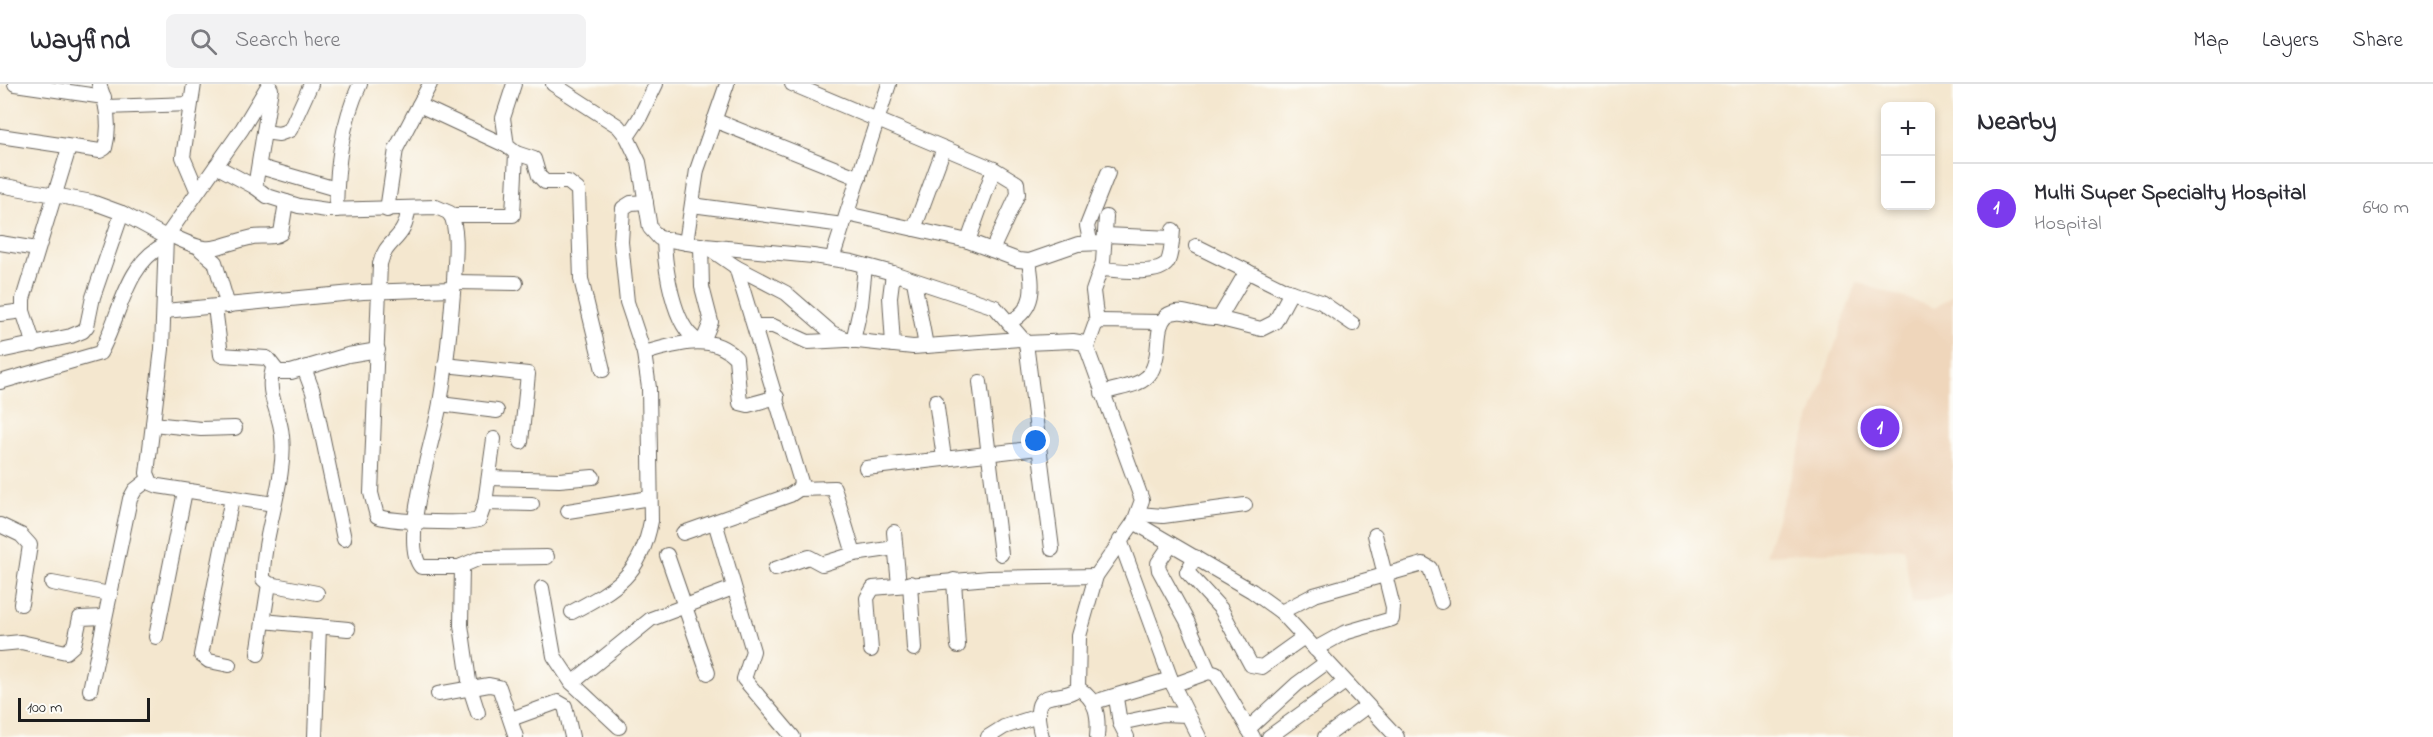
<!DOCTYPE html>
<html lang="en">
<head>
<meta charset="utf-8">
<style>
	:root { --surface:#fff; --page:#f2f2f3; --text:#2b2b33; --muted:#7c7c81; --line:#e1e1e2; --accent:#7c3aed }
	body { margin:0; font-family:"Indie Flower",sans-serif; background:var(--page); color:var(--text) }
	.controls { position:absolute; right:18px; top:18px; display:grid; overflow:hidden; border-radius:9px; box-shadow:0 3px 9px #0003 }
	.controls button { width:54px; height:54px; display:grid; place-items:center; padding:0; border:0; border-bottom:2px solid var(--line); background:var(--surface); color:var(--text); font:30px sans-serif }
	.scale { position:absolute; left:18px; bottom:15px; width:132px; box-sizing:border-box; padding-left:6px; border:3px solid #1c1c1c; border-top:0; font-size:16px; line-height:21px; white-space:nowrap; color:#1c1c1c; -webkit-text-stroke:4px #fdfcf7; paint-order:stroke }
	.you { position:absolute; left:1036px; top:357px; width:21px; height:21px; margin:-15px; border:4px solid #fff; border-radius:50%; background:#1a73e8; box-shadow:0 0 0 9px #1a73e833 }
	.badge { display:grid; place-items:center; width:39px; height:39px; border-radius:50%; background:var(--accent); color:#fff; font-size:20px; font-weight:700 }
	.pin { position:absolute; translate:-50% -50%; border:3px solid #fff; box-shadow:0 2px 6px #0006 }
	.list { margin:0; padding:0; list-style:none }
	h2 { display:flex; justify-content:space-between; align-items:center; height:78px; margin:0; padding:0 24px; font-size:26px }
	h2 small { font-size:20px; font-weight:400; color:var(--muted) }
	.list li { display:grid; grid-template-columns:39px 1fr auto; gap:18px; align-items:center; box-sizing:border-box; height:90px; padding:0 24px; border-top:2px solid var(--line) }
	.list b { display:block; font-size:22px; white-space:nowrap }
	.list p { margin:0; font-size:20px; white-space:nowrap; color:var(--muted) }
	.list em { font-size:20px; font-style:normal; color:var(--muted) }
	.icon { flex:none; width:33px; height:33px; fill:none; stroke:currentColor; stroke-width:2; stroke-linecap:round; stroke-linejoin:round }
	.map { position:relative; flex:none; width:1953px; height:653px; overflow:hidden }
	header { display:flex; align-items:center; gap:36px; box-sizing:border-box; height:84px; padding:0 30px; background:var(--surface); border-bottom:2px solid var(--line) }
	header strong { font-size:28px }
	nav { display:flex; gap:33px; margin-inline-start:auto; font-size:21px }
	.search { width:420px; height:54px; background:var(--page); display:flex; align-items:center; gap:15px; box-sizing:border-box; padding:0 21px; border-radius:9px; color:var(--muted); font-size:22px }
	main { display:flex }
	aside { flex:1; background:var(--surface) }
	.map>svg:first-child { display:block }
	.built { fill:#efd6bb }
	.lines { fill:none; stroke-linecap:round; stroke-linejoin:round }
	.minor-casing { stroke:#68635b; stroke-width:16 }
	.minor { stroke:#fff; stroke-width:14 }
</style>
</head>
<body>
<header>
<strong>Wayfind</strong>
<div class="search"><svg class="icon" aria-label="search" viewBox="0 0 24 24"><circle cx="10" cy="10" r="6"/><path d="M15 15l6 6"/></svg>Search here</div>
<nav><a>Map</a><a>Layers</a><a>Share</a></nav>
</header>
<main>
<div class="map">
<svg width="1953" height="653" viewBox="0 0 1953 653">
	<rect width="100%" height="100%" fill="#fdfcf7"/>
	<filter id="ink" filterUnits="userSpaceOnUse"><feTurbulence type="fractalNoise" baseFrequency=".0167" numOctaves="2"/><feDisplacementMap in="SourceGraphic" scale="12" xChannelSelector="R" yChannelSelector="G"/><feConvolveMatrix kernelMatrix="1 2 1 2 8 2 1 2 1" color-interpolation-filters="sRGB"/></filter>
	<filter id="wash" filterUnits="userSpaceOnUse"><feTurbulence type="fractalNoise" baseFrequency=".008" numOctaves="4" result="noise"/><feDisplacementMap in="SourceGraphic" scale="24" xChannelSelector="R" yChannelSelector="G"/><feGaussianBlur stdDeviation="1.35" result="paint"/><feColorMatrix in="noise" values="0 0 0 0 0 0 0 0 0 0 0 0 0 0 0 0 0 1.4 0 .05"/><feComposite in="paint" operator="in"/></filter>
	<g filter="url(#wash)">
		<rect width="100%" height="100%" fill="#f4e7cf"/>
		<polygon class="built" points="1856,198 1935,224 1953,211 1953,511 1912,520 1904,464 1765,471"/>
	</g>
	<g filter="url(#ink)">
		<g class="lines">
			<defs>
				<g id="minor">
					<polyline points="15,0 104,13"/>
					<polyline points="194,0 183,73 197,106"/>
					<polyline points="269,0 242,45 166,153 162,265 147,389 151,399 158,402 274,420"/>
					<polyline points="514,0 503,34 507,62 516,69 534,75 539,92 545,98 568,98 578,106 581,195 603,286"/>
					<path d="M553,0L618,42L627,53L639,78L650,144L659,154L705,162L813,172L852,178L893,189L995,223L1026,259L1073,257L1085,259L1142,416L1134,438L1096,492L1079,552L1078,604C1060,621 1026,596 1042,653"/>
					<polyline points="792,0 994,85 1017,99 1018,110 992,166"/>
					<polyline points="419,21 507,62"/>
					<polyline points="106,23 190,20"/>
					<polyline points="714,36 859,94"/>
					<polyline points="264,48 279,50 290,46 311,0"/>
					<path d="M0,52L100,67L105,64C111,42 107,20 99,0"/>
					<polyline points="627,53 639,35 656,0"/>
					<path d="M216,82L255,103L267,112L299,122L327,126L436,123L450,129C459,147 455,176 454,196C451,237 447,278 440,319C435,352 399,458 421,483H459L480,474L547,473"/>
					<polyline points="260,83 336,105"/>
					<polyline points="0,101 92,118 122,129 166,153"/>
					<polyline points="255,103 271,5"/>
					<polyline points="692,121 843,141"/>
					<path d="M408,125C406,157 386,154 380,180L371,409L377,432C386,438 467,440 479,436L485,419L494,355"/>
					<path d="M336,126C337,81 341,41 360,0"/>
					<polyline points="387,126 396,65 430,0"/>
					<polyline points="847,130 968,157 1018,176 1029,177 1078,160 1104,159"/>
					<polyline points="450,131 513,131 516,69"/>
					<polyline points="914,145 944,64"/>
					<path d="M168,150C216,173 206,164 253,153C263,151 273,155 281,149L286,118"/>
					<polyline points="1105,151 1172,154"/>
					<path d="M664,156C665,183 673,242 697,256"/>
					<polyline points="968,157 994,85"/>
					<polyline points="1090,157 1087,142 1108,89"/>
					<polyline points="0,159 37,165"/>
					<polyline points="686,159 697,86 727,0"/>
					<polyline points="701,161 702,203 711,238 703,257"/>
					<polyline points="1196,162 1285,206 1321,218 1353,240"/>
					<polyline points="707,163 736,183 786,209 832,249 848,256 913,263 1020,255"/>
					<polyline points="201,166 215,178 228,222"/>
					<polyline points="832,175 889,0"/>
					<path d="M1102,185C1116,186 1158,192 1167,179C1172,171 1172,155 1173,146"/>
					<polyline points="893,189 890,213 893,261"/>
					<polyline points="914,197 926,262"/>
					<polyline points="454,198 516,199"/>
					<polyline points="215,223 221,271 267,274 278,288 291,288 348,271 378,266"/>
					<polyline points="165,227 363,208 453,205"/>
					<polyline points="0,230 23,227"/>
					<polyline points="1217,234 1261,245 1275,238 1291,208"/>
					<path d="M1010,238C1036,224 1033,203 1029,177"/>
					<polyline points="1097,239 1093,207 1103,178 1106,133"/>
					<polyline points="756,242 773,242 808,258 846,256"/>
					<polyline points="853,257 861,221 865,182"/>
					<polyline points="1026,259 1052,465"/>
					<polyline points="34,261 23,227 23,215 69,64"/>
					<polyline points="1087,263 1095,241 1100,237 1161,238"/>
					<polyline points="0,267 71,252 83,247 87,242 93,213 122,129"/>
					<path d="M644,269C674,261 712,247 736,274L740,319L748,321L777,313"/>
					<polyline points="445,281 528,290 521,358"/>
					<path d="M273,284C265,311 280,326 282,352C287,395 262,452 263,495L269,500L317,509"/>
					<polyline points="304,284 313,308 344,455"/>
					<path d="M0,298L100,269C120,234 125,180 164,161"/>
					<polyline points="980,298 1001,470"/>
					<path d="M1102,309C1139,298 1155,303 1158,259C1159,249 1159,240 1166,232C1182,220 1202,238 1220,233L1247,187"/>
					<polyline points="936,317 944,374"/>
					<polyline points="440,320 497,327"/>
					<polyline points="153,340 201,345 235,344"/>
					<polyline points="866,384 1038,364"/>
					<polyline points="489,394 559,396 593,393"/>
					<polyline points="799,405 834,404 854,470"/>
					<polyline points="485,419 532,420"/>
					<polyline points="568,427 650,414"/>
					<polyline points="1138,430 1163,432 1245,421"/>
					<polyline points="715,438 753,567 744,595 793,653"/>
					<polyline points="1134,438 1252,507 1281,528 1397,653"/>
					<polyline points="0,441 21,451 30,461 21,520"/>
					<polyline points="894,448 899,501"/>
					<polyline points="683,449 790,411 799,405 801,398 736,183"/>
					<polyline points="1120,456 1173,601 1199,653"/>
					<polyline points="1171,460 1158,479 1159,486 1187,537 1209,588"/>
					<polyline points="667,471 708,589"/>
					<polyline points="1195,473 1187,488 1221,525 1251,581 1262,583 1304,553"/>
					<polyline points="462,482 461,541 470,604 478,629"/>
					<polyline points="775,485 809,473 822,480 854,470 895,464"/>
					<polyline points="954,496 958,562"/>
					<polyline points="52,499 110,510"/>
					<polyline points="910,499 914,565"/>
					<polyline points="542,504 554,572 572,599 619,643"/>
					<path d="M572,528C617,504 641,491 651,437L649,304L644,269L627,218L621,158L623,124L631,119L646,118"/>
					<polyline points="1281,528 1314,511 1423,480 1430,484 1441,518"/>
					<polyline points="263,537 348,545"/>
					<polyline points="156,553 185,407"/>
					<polyline points="0,560 21,558 66,568 74,561 80,534 105,533"/>
					<polyline points="1315,565 1344,549 1392,535 1393,523 1375,451"/>
					<polyline points="871,566 867,514 873,504 989,494 1096,492"/>
					<polyline points="258,570 269,500"/>
					<polyline points="229,581 209,577 201,571 232,414"/>
					<polyline points="572,599 651,535 733,504"/>
					<polyline points="1173,601 1209,588 1216,590 1253,653"/>
					<path d="M1078,604C1097,616 1099,632 1097,653"/>
					<polyline points="90,606 130,415 135,406 149,395"/>
					<polyline points="438,610 489,601 499,603 516,653"/>
					<polyline points="1116,614 1120,639 1127,653"/>
					<polyline points="1094,618 1171,595"/>
					<polyline points="511,635 558,618 565,622 572,653"/>
					<polyline points="1120,639 1163,630 1187,631"/>
					<polyline points="1248,645 1297,600 1327,578"/>
					<polyline points="315,653 319,542"/>
					<polyline points="988,653 1004,643 1038,632"/>
					<polyline points="1269,653 1345,598"/>
					<polyline points="1325,653 1367,622"/>
				</g>
			</defs>
			<use href="#minor" class="minor-casing"/>
			<use href="#minor" class="minor"/>
		</g>
	</g>
</svg>
<div class="controls">
<button>+</button>
<button>−</button>
</div>
<div class="scale">100 m</div>
<div class="you"></div>
<div class="pin badge" style="left:1880px;top:344px">1</div>
</div>
<aside>
<h2>Nearby<small></small></h2>
<ul class="list">
<li><span class="badge">1</span><div><b>Multi Super Specialty Hospital</b><p>Hospital</p></div><em>640 m</em></li>
</ul>
</aside>
</main>
</body>
</html>
